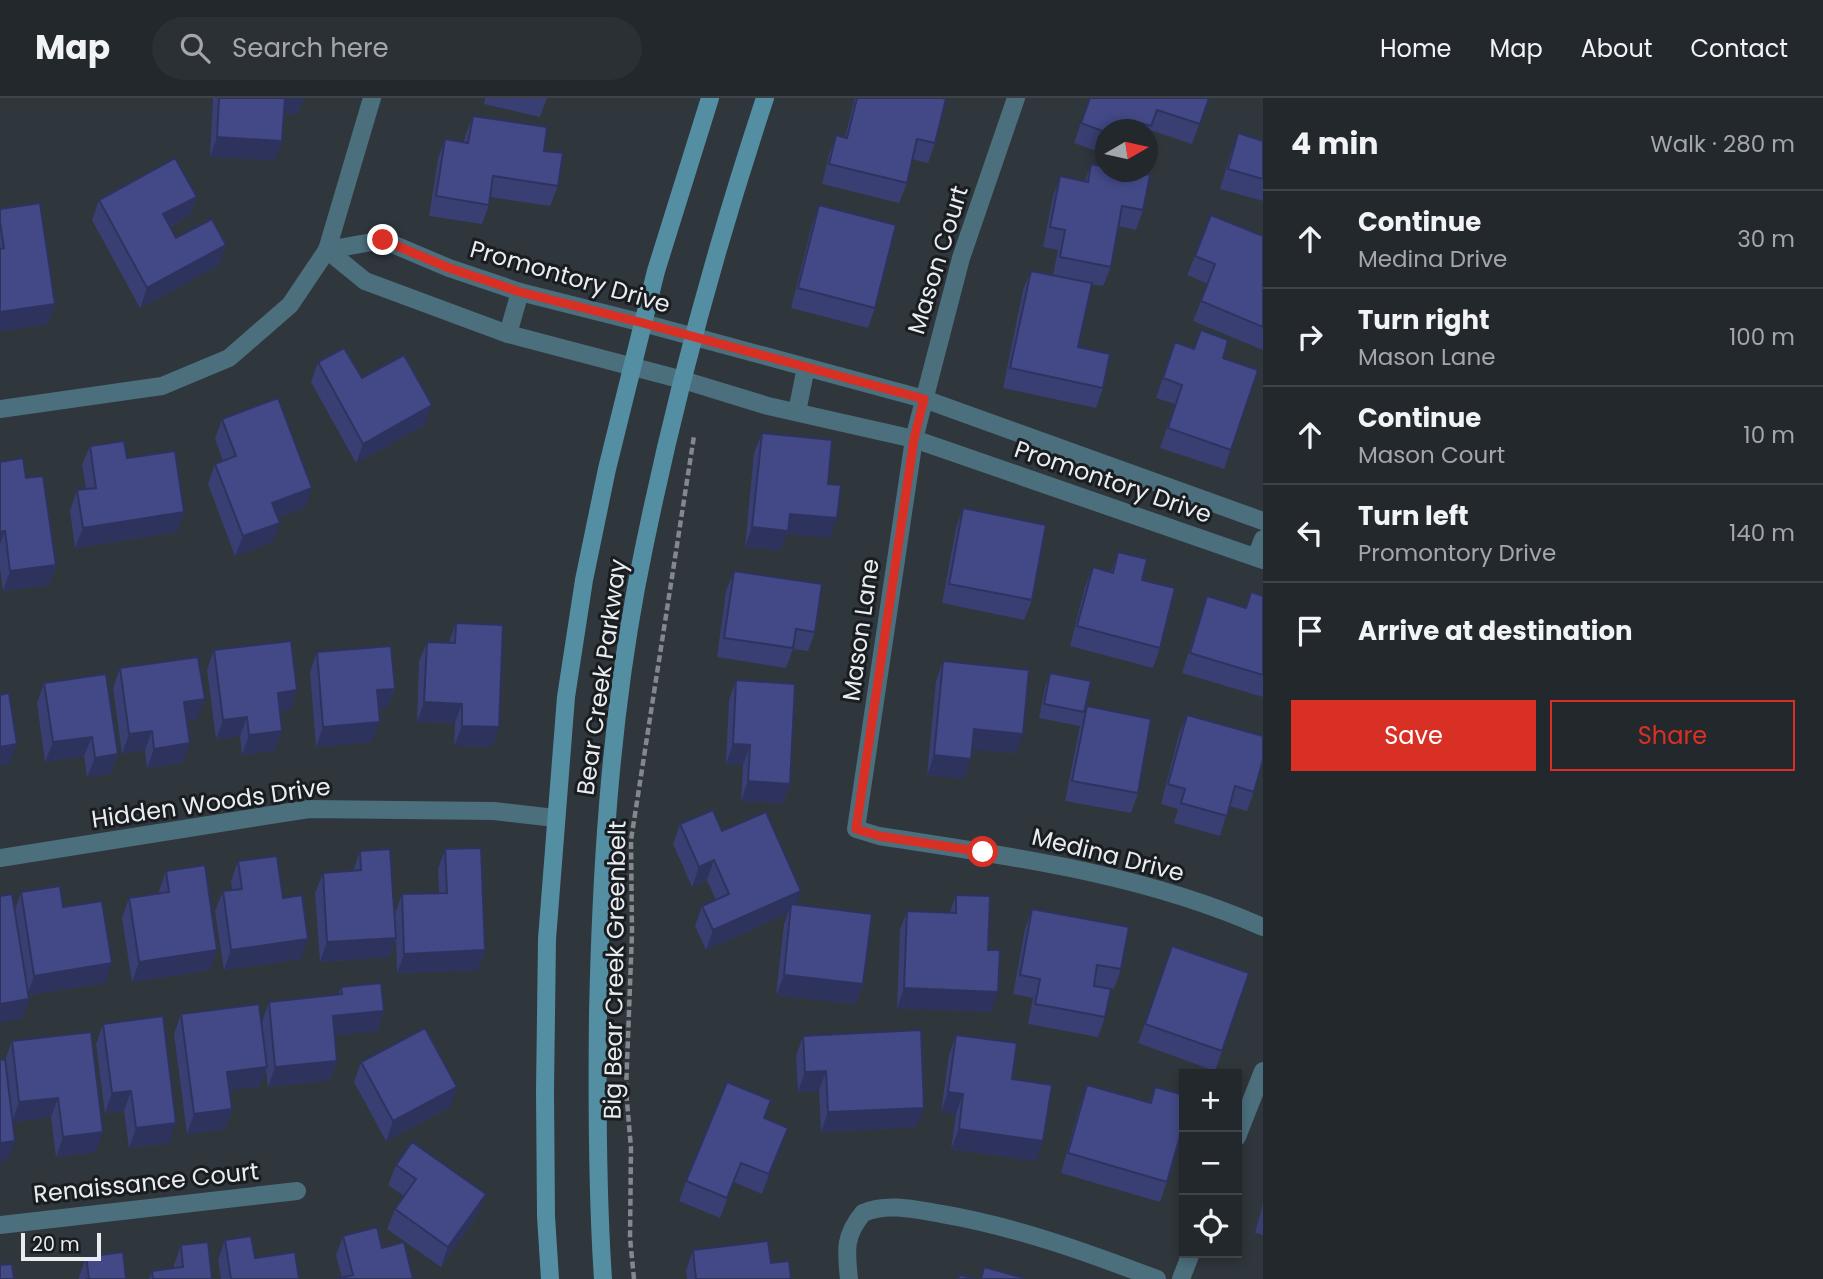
<!DOCTYPE html>
<html lang="en">
<head>
<meta charset="utf-8">
<style>
	:root { --surface:#23282d; --page:#2b3035; --text:#f1f3f6; --muted:#a3a6aa; --line:#404449; --accent:#d93025 }
	body { margin:0; font-family:Poppins,sans-serif; background:var(--page); color:var(--text) }
	.controls { position:absolute; right:21px; bottom:21px; display:grid; overflow:hidden; border-radius:0px; box-shadow:0 4px 10px #0003 }
	.controls button { width:63px; height:63px; display:grid; place-items:center; padding:0; border:0; border-bottom:2px solid var(--line); background:var(--surface); color:var(--text); font:35px sans-serif }
	.compass { position:absolute; left:1095px; top:21px; width:63px; height:63px; border-radius:50%; background:var(--surface); box-shadow:0 4px 10px #0003; rotate:81deg }
	.scale { position:absolute; left:21px; bottom:18px; width:80px; box-sizing:border-box; padding-left:7px; border:4px solid #e9edf2; border-top:0; font-size:19px; line-height:24px; white-space:nowrap; color:#e9edf2; -webkit-text-stroke:5px #1a1d20; paint-order:stroke }
	.stop { position:absolute; width:21px; height:21px; margin:-16px; border:5px solid #d93025; border-radius:50%; background:#fff }
	.stop.end { background:#d93025; border-color:#fff; box-shadow:0 2px 7px #0008 }
	.list { margin:0; padding:0; list-style:none }
	h2 { display:flex; justify-content:space-between; align-items:center; height:91px; margin:0; padding:0 28px; font-size:30px }
	h2 small { font-size:23px; font-weight:400; color:var(--muted) }
	.list li { display:grid; grid-template-columns:46px 1fr auto; gap:21px; align-items:center; box-sizing:border-box; height:98px; padding:0 28px; border-top:2px solid var(--line) }
	.list b { display:block; font-size:26px; white-space:nowrap }
	.list p { margin:0; font-size:23px; white-space:nowrap; color:var(--muted) }
	.list em { font-size:23px; font-style:normal; color:var(--muted) }
	.actions { display:flex; gap:14px; padding:21px 28px }
	.actions a { flex:1; padding:16px 0; border:2px solid var(--accent); border-radius:0px; text-align:center; font-size:24px; color:var(--accent) }
	.actions .main { background:var(--accent); color:#fff }
	.icon { flex:none; width:38px; height:38px; fill:none; stroke:currentColor; stroke-width:2; stroke-linecap:round; stroke-linejoin:round }
	.map { position:relative; flex:none; width:1263px; height:1181px; overflow:hidden }
	header { display:flex; align-items:center; gap:42px; box-sizing:border-box; height:98px; padding:0 35px; background:var(--surface); border-bottom:2px solid var(--line) }
	header strong { font-size:33px }
	nav { display:flex; gap:38px; margin-inline-start:auto; font-size:24px }
	.search { width:490px; height:63px; background:var(--page); display:flex; align-items:center; gap:18px; box-sizing:border-box; padding:0 24px; border-radius:38px; color:var(--muted); font-size:26px }
	main { display:flex }
	aside { flex:1; background:var(--surface) }
	.map>svg:first-child { display:block }
	.lines { fill:none; stroke-linecap:round; stroke-linejoin:round }
	.path { stroke:#83888e; stroke-width:4.5; stroke-dasharray:7 3.5; stroke-linecap:butt }
	.street { stroke:#4b6f7c; stroke-width:18 }
	.secondary { stroke:#548ea3; stroke-width:18 }
	.wall { fill:#393f73 }
	.shaded-wall { fill:#2e335e }
	.building { fill:#424986; stroke:#2e335e; stroke-width:2 }
	.route { stroke:#d93025; stroke-width:9 }
	.labels { text-anchor:middle; stroke-width:6; stroke-linejoin:round; paint-order:stroke }
	.street-label { font-size:24px; fill:#e9edf2; stroke:#1a1d20 }
</style>
</head>
<body>
<header>
<strong>Map</strong>
<div class="search"><svg class="icon" aria-label="search" viewBox="0 0 24 24"><circle cx="10" cy="10" r="6"/><path d="M15 15l6 6"/></svg>Search here</div>
<nav><a>Home</a><a>Map</a><a>About</a><a>Contact</a></nav>
</header>
<main>
<div class="map">
<svg width="1263" height="1181" viewBox="0 0 1263 1181">
	<rect width="100%" height="100%" fill="#2f363c"/>
	<g class="lines">
		<polyline class="path" points="634,1181 630,1140 631,1050 626,992 632,835 631,742 694,338"/>
		<g class="street">
			<path d="M1016,0L961,160L914,341L856,731L879,738C1008,758 1142,775 1263,829"/>
			<polyline points="327,152 365,183 508,236 683,282 768,308 914,341 1263,462"/>
			<polyline points="327,152 383,142 449,170 520,194 643,225 924,301 1263,423"/>
			<polyline points="508,236 520,194"/>
			<polyline points="0,311 162,288 229,260 290,207 327,152 372,0"/>
			<polyline points="797,314 806,269"/>
			<polyline points="1256,459 1263,441"/>
			<polyline points="0,760 309,711 494,713 555,720"/>
			<polyline points="1237,1039 1263,973"/>
			<polyline points="0,1127 297,1093"/>
			<path d="M849,1181C846,1152 844,1138 863,1115C888,1104 917,1112 942,1116C1017,1129 1086,1154 1157,1181"/>
			<polyline points="1181,1181 1191,1155"/>
		</g>
		<g class="secondary">
			<polyline points="550,1181 546,1118 545,993 547,841 566,599 584,482 607,371 656,173 710,0"/>
			<path d="M603,1181C597,1093 597,1004 598,916C601,774 610,630 636,490C668,324 712,160 765,0"/>
		</g>
	</g>
	<g class="wall">
		<polygon points="213,0 304,0 298,16 284,15 275,62 210,59"/>
		<polygon points="485,0 547,0 540,19 484,6"/>
		<polygon points="855,0 942,0 935,45 928,65 912,61 907,85 899,105 822,86 829,57 836,37 845,39"/>
		<polygon points="1089,0 1209,0 1192,46 1150,32 1147,38 1147,32 1105,32 1105,56 1074,45"/>
		<polygon points="473,18 544,53 558,88 550,108 490,99 489,107 482,126 429,118 438,61 445,41 464,44 465,38"/>
		<polygon points="1238,35 1263,43 1263,103 1220,91 1231,55"/>
		<polygon points="1091,66 1143,112 1136,132 1118,128 1111,169 1103,188 1091,186 1078,249 1103,290 1096,310 1003,290 1023,192 1031,173 1053,177 1058,152 1043,149 1053,98 1060,78 1085,83"/>
		<polygon points="197,99 189,118 170,129 176,140 226,147 219,167 140,210 92,122 99,102"/>
		<polygon points="819,107 875,210 868,230 791,210 812,127"/>
		<polygon points="0,111 55,206 48,226 0,233"/>
		<polygon points="1263,153 1263,252 1193,223 1208,186 1187,177 1195,158"/>
		<polygon points="1175,244 1258,272 1224,371 1160,350 1175,306 1156,300"/>
		<polygon points="318,264 362,280 425,327 356,365 311,284"/>
		<polygon points="222,321 305,409 278,420 280,425 273,444 235,458 208,386 215,366 223,363 215,341"/>
		<polygon points="762,335 828,386 830,440 787,436 781,452 745,449 754,355"/>
		<polygon points="90,348 127,360 177,434 75,450 70,412 77,392 86,391 82,367"/>
		<polygon points="0,364 26,380 56,467 49,487 3,493 0,471"/>
		<polygon points="963,410 1032,502 1024,522 942,505 956,430"/>
		<polygon points="1118,454 1142,482 1160,550 1153,570 1070,548 1085,489 1093,469 1111,474"/>
		<polygon points="734,473 815,534 808,553 793,551 786,570 717,559 726,493"/>
		<polygon points="1251,494 1263,498 1263,599 1182,575 1207,498 1245,510"/>
		<polygon points="456,525 492,649 454,648 455,625 417,624 419,563 427,544 449,544"/>
		<polygon points="214,552 297,592 290,612 280,613 275,652 242,657 240,638 216,641 207,572"/>
		<polygon points="317,554 395,591 387,610 378,611 372,644 316,649 310,574"/>
		<polygon points="943,563 1016,655 972,651 964,681 927,677 936,583"/>
		<polygon points="120,570 197,621 186,623 183,665 147,670 145,652 122,656 113,590"/>
		<polygon points="1050,575 1086,610 1138,695 1131,715 1065,703 1080,628 1039,620 1045,589"/>
		<polygon points="736,582 790,686 783,705 741,703 743,667 726,666 729,602"/>
		<polygon points="44,585 118,656 110,676 87,679 84,658 45,664 37,605"/>
		<polygon points="1187,617 1254,694 1247,713 1229,708 1220,738 1174,725 1178,711 1161,706 1179,636"/>
		<polygon points="680,726 722,733 796,807 863,886 856,906 776,897 784,826 788,815 706,852 695,828 702,808 716,802 707,782 692,789 673,746"/>
		<polygon points="445,751 485,852 478,872 397,875 396,841 389,859 320,864 315,795 323,775 353,773 360,753 395,816 402,796 439,795 438,771"/>
		<polygon points="238,763 283,800 301,861 224,872 215,813 223,793 232,792 231,783"/>
		<polygon points="166,773 210,872 132,884 122,820 129,800 159,795 159,793"/>
		<polygon points="21,794 63,809 105,885 28,897 29,901 22,921 15,812"/>
		<polygon points="956,797 988,852 991,914 897,910 900,832 907,813 950,814"/>
		<polygon points="1032,811 1121,871 1114,891 1094,887 1105,919 1098,939 1028,926 1033,900 1013,896 1025,831"/>
		<polygon points="1172,848 1249,875 1215,973 1138,945"/>
		<polygon points="341,889 384,913 377,933 335,937 337,963 330,982 268,989 266,971 260,988 230,992 232,1011 225,1031 187,1036 174,936 181,916 262,924 269,904 338,897"/>
		<polygon points="103,926 169,1045 129,1050 124,1013 105,1015 96,946"/>
		<polygon points="91,934 96,1054 56,1059 51,1019 12,1024 7,1063 0,1063 0,962 5,962 12,943"/>
		<polygon points="956,937 1012,981 1036,1063 951,1051 956,1016 941,1014 949,957"/>
		<polygon points="803,938 917,1029 821,1034 819,993 798,994 796,958"/>
		<polygon points="361,964 450,1009 386,1043 354,984"/>
		<polygon points="1087,987 1149,1005 1155,989 1167,1084 1160,1104 1061,1075 1080,1007"/>
		<polygon points="765,1020 781,1050 762,1096 734,1084 720,1120 679,1103 686,1083"/>
		<polygon points="396,1067 478,1116 441,1169 387,1131 395,1111 404,1098 388,1087"/>
		<polygon points="1263,1105 1263,1137 1255,1135"/>
		<polygon points="343,1138 382,1150 413,1181 342,1180 336,1157"/>
		<polygon points="225,1142 255,1160 299,1181 221,1181 218,1162"/>
		<polygon points="181,1147 212,1181 149,1181 152,1173 174,1170 174,1167"/>
		<polygon points="693,1152 771,1165 791,1181 687,1181 686,1172"/>
		<polygon points="86,1159 126,1181 79,1181 79,1179"/>
	</g>
	<g class="shaded-wall">
		<polygon points="283,0 304,0 298,16 278,15"/>
		<polygon points="217,39 282,43 275,62 210,59"/>
		<polygon points="197,99 189,118 156,136 163,116"/>
		<polygon points="226,147 219,167 140,210 147,190"/>
		<polygon points="55,206 48,226 0,233 0,214"/>
		<polygon points="432,307 425,327 356,365 363,346"/>
		<polygon points="312,390 305,409 265,425 272,405"/>
		<polygon points="184,414 177,434 75,450 83,430"/>
		<polygon points="790,416 837,420 830,440 787,436 781,452 745,449 752,429"/>
		<polygon points="280,425 273,444 235,458 243,438"/>
		<polygon points="5,433 0,446 0,434"/>
		<polygon points="56,467 49,487 3,493 10,473"/>
		<polygon points="395,591 387,610 370,612 377,592"/>
		<polygon points="297,592 290,612 271,615 278,595"/>
		<polygon points="205,601 197,621 176,624 184,604"/>
		<polygon points="424,604 462,606 455,625 417,624"/>
		<polygon points="247,619 240,638 216,641 223,622"/>
		<polygon points="380,624 372,644 316,649 323,629"/>
		<polygon points="462,628 499,629 492,649 454,648"/>
		<polygon points="974,631 1023,636 1016,655 967,651"/>
		<polygon points="152,633 145,652 122,656 129,636"/>
		<polygon points="282,633 275,652 242,657 249,637"/>
		<polygon points="92,639 84,658 45,664 53,644"/>
		<polygon points="190,645 183,665 147,670 154,651"/>
		<polygon points="17,646 10,666 0,668 0,649"/>
		<polygon points="733,646 750,647 743,667 726,666"/>
		<polygon points="118,656 110,676 87,679 95,660"/>
		<polygon points="934,657 971,661 964,681 927,677"/>
		<polygon points="748,683 790,686 783,705 741,703"/>
		<polygon points="714,762 707,782 692,789 699,769"/>
		<polygon points="801,793 794,813 791,806 788,815 706,852 713,832"/>
		<polygon points="396,840 389,859 320,864 327,844"/>
		<polygon points="308,841 301,861 224,872 231,852"/>
		<polygon points="217,852 210,872 132,884 139,864"/>
		<polygon points="485,852 478,872 397,875 404,856"/>
		<polygon points="112,865 105,885 27,897 34,878"/>
		<polygon points="784,877 863,886 856,906 776,897"/>
		<polygon points="904,890 998,894 991,914 897,910"/>
		<polygon points="29,901 22,921 0,924 0,906"/>
		<polygon points="384,913 377,933 326,938 333,918"/>
		<polygon points="337,963 330,982 268,989 275,969"/>
		<polygon points="267,969 260,988 220,994 227,974"/>
		<polygon points="826,973 819,993 798,994 805,974"/>
		<polygon points="457,989 450,1009 386,1043 393,1023"/>
		<polygon points="131,993 124,1013 105,1015 112,995"/>
		<polygon points="948,994 963,996 956,1016 941,1014"/>
		<polygon points="58,1000 51,1019 12,1024 19,1004"/>
		<polygon points="924,1010 917,1029 821,1034 828,1014"/>
		<polygon points="232,1011 225,1031 187,1036 194,1016"/>
		<polygon points="176,1025 169,1045 129,1050 136,1030"/>
		<polygon points="788,1030 781,1050 762,1096 769,1076"/>
		<polygon points="959,1031 1043,1043 1036,1063 951,1051"/>
		<polygon points="103,1034 96,1054 56,1059 63,1039"/>
		<polygon points="15,1043 7,1063 0,1063 0,1045"/>
		<polygon points="486,1096 478,1116 441,1169 448,1149"/>
	</g>
	<g class="building">
		<polygon points="219,0 285,0 282,43 217,39"/>
		<polygon points="857,0 942,0 946,1 935,45 917,41 907,85 829,66 836,37 847,40"/>
		<polygon points="1090,0 1209,0 1200,26 1157,12 1151,28 1134,23 1131,32 1105,32 1105,34 1081,25"/>
		<polygon points="473,18 547,29 544,53 563,55 558,88 493,78 489,107 436,98 445,41 468,45"/>
		<polygon points="1238,35 1263,43 1263,81 1228,71"/>
		<polygon points="175,60 197,99 163,116 176,140 212,121 226,147 147,190 99,102"/>
		<polygon points="1091,66 1105,69 1105,74 1130,74 1150,77 1143,112 1122,108 1111,169 1060,159 1065,132 1050,129 1060,78 1088,84"/>
		<polygon points="40,105 55,206 0,214 0,151 4,150 0,124 0,111"/>
		<polygon points="819,107 896,127 875,210 798,190"/>
		<polygon points="1211,117 1263,138 1263,229 1201,203 1215,166 1195,158"/>
		<polygon points="1031,173 1092,185 1078,249 1110,256 1103,290 1010,270"/>
		<polygon points="1201,232 1228,242 1223,260 1258,272 1231,352 1168,330 1182,287 1163,280 1175,244 1194,251"/>
		<polygon points="344,250 362,280 404,257 432,307 363,346 318,264"/>
		<polygon points="278,300 312,390 272,405 280,425 243,438 215,366 236,358 222,321"/>
		<polygon points="762,335 832,342 828,386 841,387 837,420 790,416 788,433 752,429"/>
		<polygon points="124,343 127,360 175,353 184,414 83,430 77,392 96,390 90,348"/>
		<polygon points="23,360 26,380 43,378 56,467 10,473 5,433 0,434 0,364"/>
		<polygon points="963,410 1046,427 1032,502 949,486"/>
		<polygon points="1118,454 1147,461 1142,482 1175,490 1160,550 1077,528 1093,469 1113,475"/>
		<polygon points="734,473 822,486 815,534 796,531 793,550 724,540"/>
		<polygon points="1251,494 1263,498 1263,577 1190,555 1207,498 1246,510"/>
		<polygon points="456,525 503,527 499,629 462,628 462,606 424,604 427,544 455,545"/>
		<polygon points="291,543 297,592 278,595 282,633 249,637 247,619 223,622 214,552"/>
		<polygon points="391,548 395,591 377,592 380,624 323,629 317,554"/>
		<polygon points="198,559 205,601 184,604 190,645 154,651 152,633 129,636 120,570"/>
		<polygon points="943,563 1029,572 1023,636 974,631 971,661 934,657"/>
		<polygon points="1050,575 1091,583 1084,614 1044,606"/>
		<polygon points="106,576 118,656 95,660 92,639 53,644 44,585"/>
		<polygon points="736,582 795,586 790,686 748,683 750,647 733,646"/>
		<polygon points="9,595 17,646 0,649 0,597"/>
		<polygon points="1087,608 1151,621 1138,695 1072,683"/>
		<polygon points="1187,617 1263,638 1263,662 1254,694 1235,688 1227,718 1181,705 1185,691 1168,686"/>
		<polygon points="713,712 722,733 766,714 801,793 713,832 702,808 729,796 714,762 699,769 680,726"/>
		<polygon points="481,750 485,852 404,856 402,796 447,795 445,751"/>
		<polygon points="390,751 396,840 327,844 323,775 361,772 360,753"/>
		<polygon points="277,758 283,800 302,797 308,841 231,852 223,793 242,791 238,763"/>
		<polygon points="205,767 217,852 139,864 129,800 169,794 166,773"/>
		<polygon points="60,788 63,809 102,803 112,865 34,878 21,794"/>
		<polygon points="12,796 29,901 0,906 0,798"/>
		<polygon points="956,797 990,798 988,852 1000,852 998,894 904,890 907,813 956,815"/>
		<polygon points="791,806 872,816 863,886 784,877"/>
		<polygon points="1032,811 1129,829 1121,871 1097,867 1094,888 1111,891 1105,919 1035,906 1040,881 1020,877"/>
		<polygon points="1172,848 1249,875 1222,953 1145,926"/>
		<polygon points="381,885 384,913 333,918 337,963 275,969 269,904 342,896 341,889"/>
		<polygon points="259,906 267,969 227,974 232,1011 194,1016 181,916"/>
		<polygon points="163,918 176,1025 136,1030 131,993 112,995 103,926"/>
		<polygon points="425,930 457,989 393,1023 361,964"/>
		<polygon points="921,932 924,1010 828,1014 826,973 805,974 803,938"/>
		<polygon points="91,934 103,1034 63,1039 58,1000 19,1004 12,943"/>
		<polygon points="956,937 1017,945 1012,981 1052,987 1043,1043 959,1031 963,996 948,994"/>
		<polygon points="5,961 15,1043 0,1045 0,962"/>
		<polygon points="727,984 771,1002 764,1020 788,1030 769,1076 741,1065 727,1100 686,1083"/>
		<polygon points="1087,987 1151,1005 1155,989 1184,997 1184,1024 1167,1084 1068,1055"/>
		<polygon points="412,1044 486,1096 448,1149 395,1111 416,1081 396,1067"/>
		<polygon points="377,1129 382,1150 404,1144 413,1181 336,1181 353,1177 343,1138"/>
		<polygon points="251,1138 255,1160 295,1154 299,1181 231,1181 225,1142"/>
		<polygon points="768,1143 771,1165 789,1163 791,1181 696,1181 693,1152"/>
		<polygon points="208,1144 212,1181 153,1181 152,1173 183,1169 181,1147"/>
		<polygon points="123,1154 126,1181 85,1181 89,1181 86,1159"/>
		<polygon points="12,1166 14,1181 0,1181 0,1167"/>
		<polygon points="984,1169 1024,1180 1023,1181 981,1181"/>
		<polygon points="959,1177 975,1181 958,1181"/>
	</g>
	<g class="lines">
		<polyline class="route" points="383,142 449,170 520,194 643,225 924,301 914,341 856,731 879,738 983,754"/>
	</g>
	<g class="labels">
		<g class="street-label">
			<text transform="translate(938 162) rotate(-73)" y="8">Mason Court</text>
			<text transform="translate(570 179) rotate(16)" y="8">Promontory Drive</text>
			<text transform="translate(1113 384) rotate(19)" y="8">Promontory Drive</text>
			<text transform="translate(861 532) rotate(-82)" y="8">Mason Lane</text>
			<text transform="translate(602 579) rotate(-82)" y="8">Bear Creek Parkway</text>
			<text transform="translate(211 705) rotate(-8)" y="8">Hidden Woods Drive</text>
			<text transform="translate(1108 757) rotate(14)" y="8">Medina Drive</text>
			<text transform="translate(615 872) rotate(-89)" y="8">Big Bear Creek Greenbelt</text>
			<text transform="translate(146 1085) rotate(-6)" y="8">Renaissance Court</text>
		</g>
	</g>
</svg>
<div class="controls">
<button>+</button>
<button>−</button>
<button><svg class="icon" aria-label="locate" viewBox="0 0 24 24"><circle cx="12" cy="12" r="6"/><path d="M12 2v4M12 18v4M2 12h4M18 12h4"/></svg></button>
</div>
<svg class="compass" viewBox="-18 -18 36 36"><path d="M0-13l5 13h-10z" fill="#e53935"/><path d="M0 13l5-13h-10z" fill="#a3a6aa"/></svg>
<div class="scale">20 m</div>
<div class="stop" style="left:983px;top:754px"></div>
<div class="stop end" style="left:383px;top:142px"></div>
</div>
<aside>
<h2>4 min<small>Walk · 280 m</small></h2>
<ul class="list">
<li><svg class="icon" aria-label="ahead" viewBox="0 0 24 24"><path d="M12 20V5M6 11l6-6 6 6"/></svg><div><b>Continue</b><p>Medina Drive</p></div><em>30 m</em></li>
<li><svg class="icon" aria-label="right" viewBox="0 0 24 24"><path d="M7 20v-9h11M14 6l5 5-5 5"/></svg><div><b>Turn right</b><p>Mason Lane</p></div><em>100 m</em></li>
<li><svg class="icon" aria-label="ahead" viewBox="0 0 24 24"><path d="M12 20V5M6 11l6-6 6 6"/></svg><div><b>Continue</b><p>Mason Court</p></div><em>10 m</em></li>
<li><svg class="icon" aria-label="left" viewBox="0 0 24 24"><path d="M17 20v-9H6M10 6l-5 5 5 5"/></svg><div><b>Turn left</b><p>Promontory Drive</p></div><em>140 m</em></li>
<li><svg class="icon" aria-label="arrive" viewBox="0 0 24 24"><path d="M6 21V4h12l-3 4 3 4H6"/></svg><div><b>Arrive at destination</b></div></li>
</ul>
<div class="actions"><a class="main">Save</a><a>Share</a></div>
</aside>
</main>
</body>
</html>
